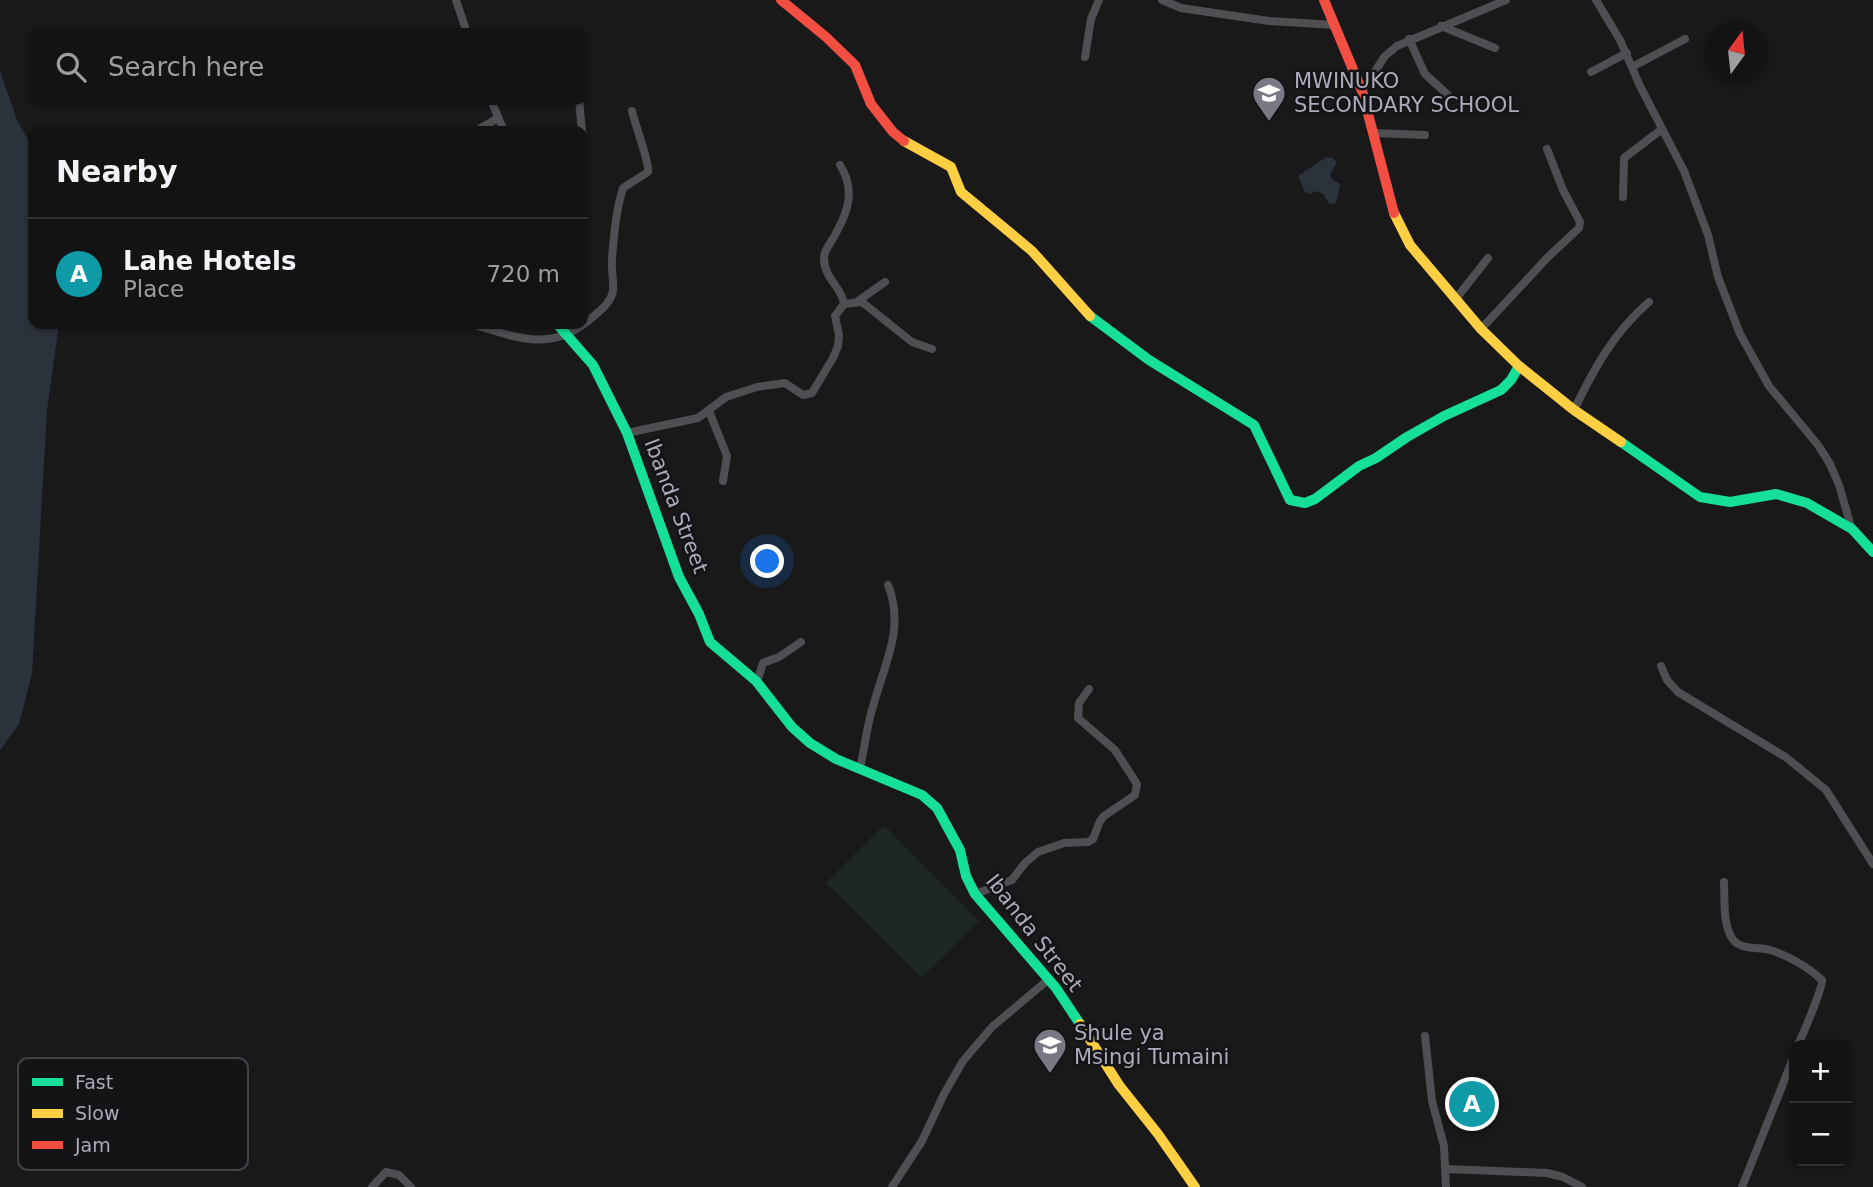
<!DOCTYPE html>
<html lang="en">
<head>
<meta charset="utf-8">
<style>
	:root { --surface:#131314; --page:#1c1c1d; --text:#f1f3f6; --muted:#9d9ea0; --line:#323234; --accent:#787982 }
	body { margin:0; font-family:"DejaVu Sans",sans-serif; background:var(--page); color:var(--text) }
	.controls { position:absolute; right:21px; bottom:21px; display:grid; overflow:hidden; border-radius:14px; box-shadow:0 2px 5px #0004 }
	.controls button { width:63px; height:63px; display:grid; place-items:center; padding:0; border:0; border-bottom:2px solid var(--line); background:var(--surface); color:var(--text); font:35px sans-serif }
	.compass { position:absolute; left:1705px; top:21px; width:63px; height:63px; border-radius:50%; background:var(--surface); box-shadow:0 2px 5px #0004; rotate:15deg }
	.you { position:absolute; left:768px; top:562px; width:24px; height:24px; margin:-18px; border:5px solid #fff; border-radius:50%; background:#1a73e8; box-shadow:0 0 0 10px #1a73e833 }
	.badge { display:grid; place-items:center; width:46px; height:46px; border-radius:50%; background:var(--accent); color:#fff; font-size:23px; font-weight:700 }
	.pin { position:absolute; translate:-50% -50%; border:4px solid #fff; box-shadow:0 2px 7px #0006 }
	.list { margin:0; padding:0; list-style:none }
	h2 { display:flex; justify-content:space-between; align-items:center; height:91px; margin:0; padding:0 28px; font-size:30px }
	h2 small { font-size:23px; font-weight:400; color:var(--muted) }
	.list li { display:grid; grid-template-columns:46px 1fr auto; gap:21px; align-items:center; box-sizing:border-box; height:112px; padding:0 28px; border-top:2px solid var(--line) }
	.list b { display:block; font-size:26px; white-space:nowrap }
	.list p { margin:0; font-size:23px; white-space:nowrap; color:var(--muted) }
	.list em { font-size:23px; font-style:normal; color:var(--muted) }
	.icon { flex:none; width:38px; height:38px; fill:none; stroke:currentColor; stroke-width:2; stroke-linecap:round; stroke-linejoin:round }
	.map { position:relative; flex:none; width:1873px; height:1187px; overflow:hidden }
	.search { position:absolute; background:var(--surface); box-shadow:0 2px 5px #0004; left:28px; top:28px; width:560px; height:77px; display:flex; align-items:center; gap:18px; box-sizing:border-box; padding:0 24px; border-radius:14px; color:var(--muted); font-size:26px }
	.panel { position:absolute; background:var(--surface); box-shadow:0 2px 5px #0004; left:28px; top:126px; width:560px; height:203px; border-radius:14px }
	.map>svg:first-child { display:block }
	.green { fill:#1f2722 }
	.water { fill:#2c323c }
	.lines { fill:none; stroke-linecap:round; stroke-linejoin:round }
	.street { stroke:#4e4e53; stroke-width:8 }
	.fast { stroke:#16e098; stroke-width:10 }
	.slow { stroke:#ffcf43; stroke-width:10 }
	.jam { stroke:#f24e42; stroke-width:10 }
	.labels { text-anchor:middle; stroke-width:5; stroke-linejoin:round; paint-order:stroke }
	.poi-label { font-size:21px; fill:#abacba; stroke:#141316; text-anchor:start }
	.street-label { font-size:21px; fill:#abacba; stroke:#141316 }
	.key { fill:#141316; stroke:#414147; stroke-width:2 }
	.key-label { font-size:19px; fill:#abacba }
</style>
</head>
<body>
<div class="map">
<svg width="1873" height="1187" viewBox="0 0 1873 1187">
	<rect width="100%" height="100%" fill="#19191a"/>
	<polygon class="green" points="884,825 979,921 921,978 826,883"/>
	<g class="water">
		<polygon points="0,71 17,120 33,148 33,324 59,324 47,410 32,673 19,724 0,750"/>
		<polygon points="1326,157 1333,158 1337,162 1330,175 1332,179 1340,184 1337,201 1334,204 1329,203 1323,194 1315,191 1310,194 1305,192 1298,176"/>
	</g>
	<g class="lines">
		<g class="street">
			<polyline points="456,0 467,33"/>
			<polyline points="1162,0 1181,8 1269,21 1335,25"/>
			<polyline points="1596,0 1620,40 1640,86 1684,171 1708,235 1718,277 1740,334 1769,386 1818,445 1830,464 1839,485 1852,530"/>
			<polyline points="1441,26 1495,48"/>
			<polyline points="1409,39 1425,74 1449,96"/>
			<polyline points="1085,57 1091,19 1099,0"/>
			<polyline points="1632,67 1685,39"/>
			<polyline points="1591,72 1627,53"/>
			<polyline points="1362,91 1385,56 1397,46 1506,0"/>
			<polyline points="491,100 504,131"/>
			<polyline points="579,100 582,131"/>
			<polyline points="476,131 498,118"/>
			<polyline points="1374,133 1425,135"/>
			<polyline points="583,135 583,156"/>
			<polyline points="1623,197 1624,158 1662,129"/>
			<polyline points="1455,300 1488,258"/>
			<polyline points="858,301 885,282"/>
			<polyline points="844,304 862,302 912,342 932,349"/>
			<path d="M472,324C519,338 552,354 594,316C602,309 611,302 613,291C614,280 611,269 612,258C614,235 616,210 623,188L648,172C650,165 635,124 632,111"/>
			<polyline points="1481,329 1548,257 1579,228 1580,222 1563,190 1547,149"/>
			<path d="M1574,410C1594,369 1613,333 1649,302"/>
			<polyline points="709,411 727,456 723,481"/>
			<path d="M627,433L698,418L726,397L757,387L785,383L803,395L812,393L833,358L838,346L839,335L835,316L844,304C842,287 824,279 824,258C824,249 832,242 836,233C849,210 855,189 840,165"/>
			<polyline points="1661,666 1667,680 1678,692 1787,758 1826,790 1873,864"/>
			<polyline points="757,682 763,663 779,657 801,642"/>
			<path d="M860,768C865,746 867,724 874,703C885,663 905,627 888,585"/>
			<path d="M1724,882C1725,900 1722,926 1734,941C1743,950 1759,947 1770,950C1788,955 1809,968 1822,980C1823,987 1803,1034 1798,1045"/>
			<polyline points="975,894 1012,880 1025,863 1038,852 1064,843 1088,842 1093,839 1100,821 1104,816 1135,795 1137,784 1115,750 1078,718 1079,703 1089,689"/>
			<polyline points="1425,1036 1432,1101 1444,1146 1446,1187"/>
			<polyline points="1447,1169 1547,1173 1563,1177 1582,1187"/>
			<polyline points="372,1187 386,1172 399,1175 411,1187"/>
			<polyline points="892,1187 922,1141 944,1094 963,1061 992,1027 1049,979"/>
			<polyline points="1742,1187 1794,1056"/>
		</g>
		<g class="fast">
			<polyline points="1090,316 1149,360 1254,425 1290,500 1305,503 1315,499 1359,466 1376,458 1407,437 1444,416 1501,390 1511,380 1519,366"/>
			<polyline points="557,324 593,365 627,433 679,577 699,614 710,642 756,681 792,727 810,743 836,759 922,795 937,808 960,850 966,876 975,894 1056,988 1080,1024"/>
			<polyline points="1621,442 1700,497 1730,502 1776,494 1807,503 1852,529 1873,552"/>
		</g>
		<g class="slow">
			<polyline points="904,141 951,167 961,192 1032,251 1090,316"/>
			<polyline points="1394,213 1410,245 1481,329 1519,366 1574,410 1621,442"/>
			<polyline points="1080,1024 1119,1085 1158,1134 1195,1187"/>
		</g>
		<g class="jam">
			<polyline points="781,0 826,37 855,65 871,104 893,132 904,141"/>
			<polyline points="1324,0 1362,91 1394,213"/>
		</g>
	</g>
	<defs>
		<symbol id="school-pin" viewBox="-11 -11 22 30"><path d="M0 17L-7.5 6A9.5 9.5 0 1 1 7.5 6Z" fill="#787982" stroke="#141316"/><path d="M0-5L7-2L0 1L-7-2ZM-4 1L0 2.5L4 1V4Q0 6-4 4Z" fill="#fff"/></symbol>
	</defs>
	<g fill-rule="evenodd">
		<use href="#school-pin" x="1250" y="74" width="38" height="52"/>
		<use href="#school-pin" x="1031" y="1026" width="38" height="52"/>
	</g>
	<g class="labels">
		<g class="poi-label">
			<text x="1294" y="88">MWINUKO<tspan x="1294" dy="24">SECONDARY SCHOOL</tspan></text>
			<text x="1074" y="1040">Shule ya<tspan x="1074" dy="24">Msingi Tumaini</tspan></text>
		</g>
		<g class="street-label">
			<text transform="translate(676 506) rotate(69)" y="7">Ibanda Street</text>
			<text transform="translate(1034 933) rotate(52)" y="7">Ibanda Street</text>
		</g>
	</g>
	<rect x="18" y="1058" width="230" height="112" rx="10" class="key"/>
	<rect x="32" y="1078" width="31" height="8" fill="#16e098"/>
	<rect x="32" y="1109" width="31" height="9" fill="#ffcf43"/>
	<rect x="32" y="1141" width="31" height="8" fill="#f24e42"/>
	<g class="key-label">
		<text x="75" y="1089">Fast</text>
		<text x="75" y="1120">Slow</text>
		<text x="75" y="1152">Jam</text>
	</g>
</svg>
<div class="controls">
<button>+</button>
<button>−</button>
</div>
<svg class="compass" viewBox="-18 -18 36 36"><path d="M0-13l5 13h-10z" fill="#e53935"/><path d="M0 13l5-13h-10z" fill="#9d9ea0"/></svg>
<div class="you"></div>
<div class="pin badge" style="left:1472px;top:1104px;background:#0f9aa8">A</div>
<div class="search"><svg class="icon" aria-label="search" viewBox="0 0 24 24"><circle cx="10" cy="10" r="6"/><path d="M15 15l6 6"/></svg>Search here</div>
<section class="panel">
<h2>Nearby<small></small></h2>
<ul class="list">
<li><span class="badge" style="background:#0f9aa8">A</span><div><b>Lahe Hotels</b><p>Place</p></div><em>720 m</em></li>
</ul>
</section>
</div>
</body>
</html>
